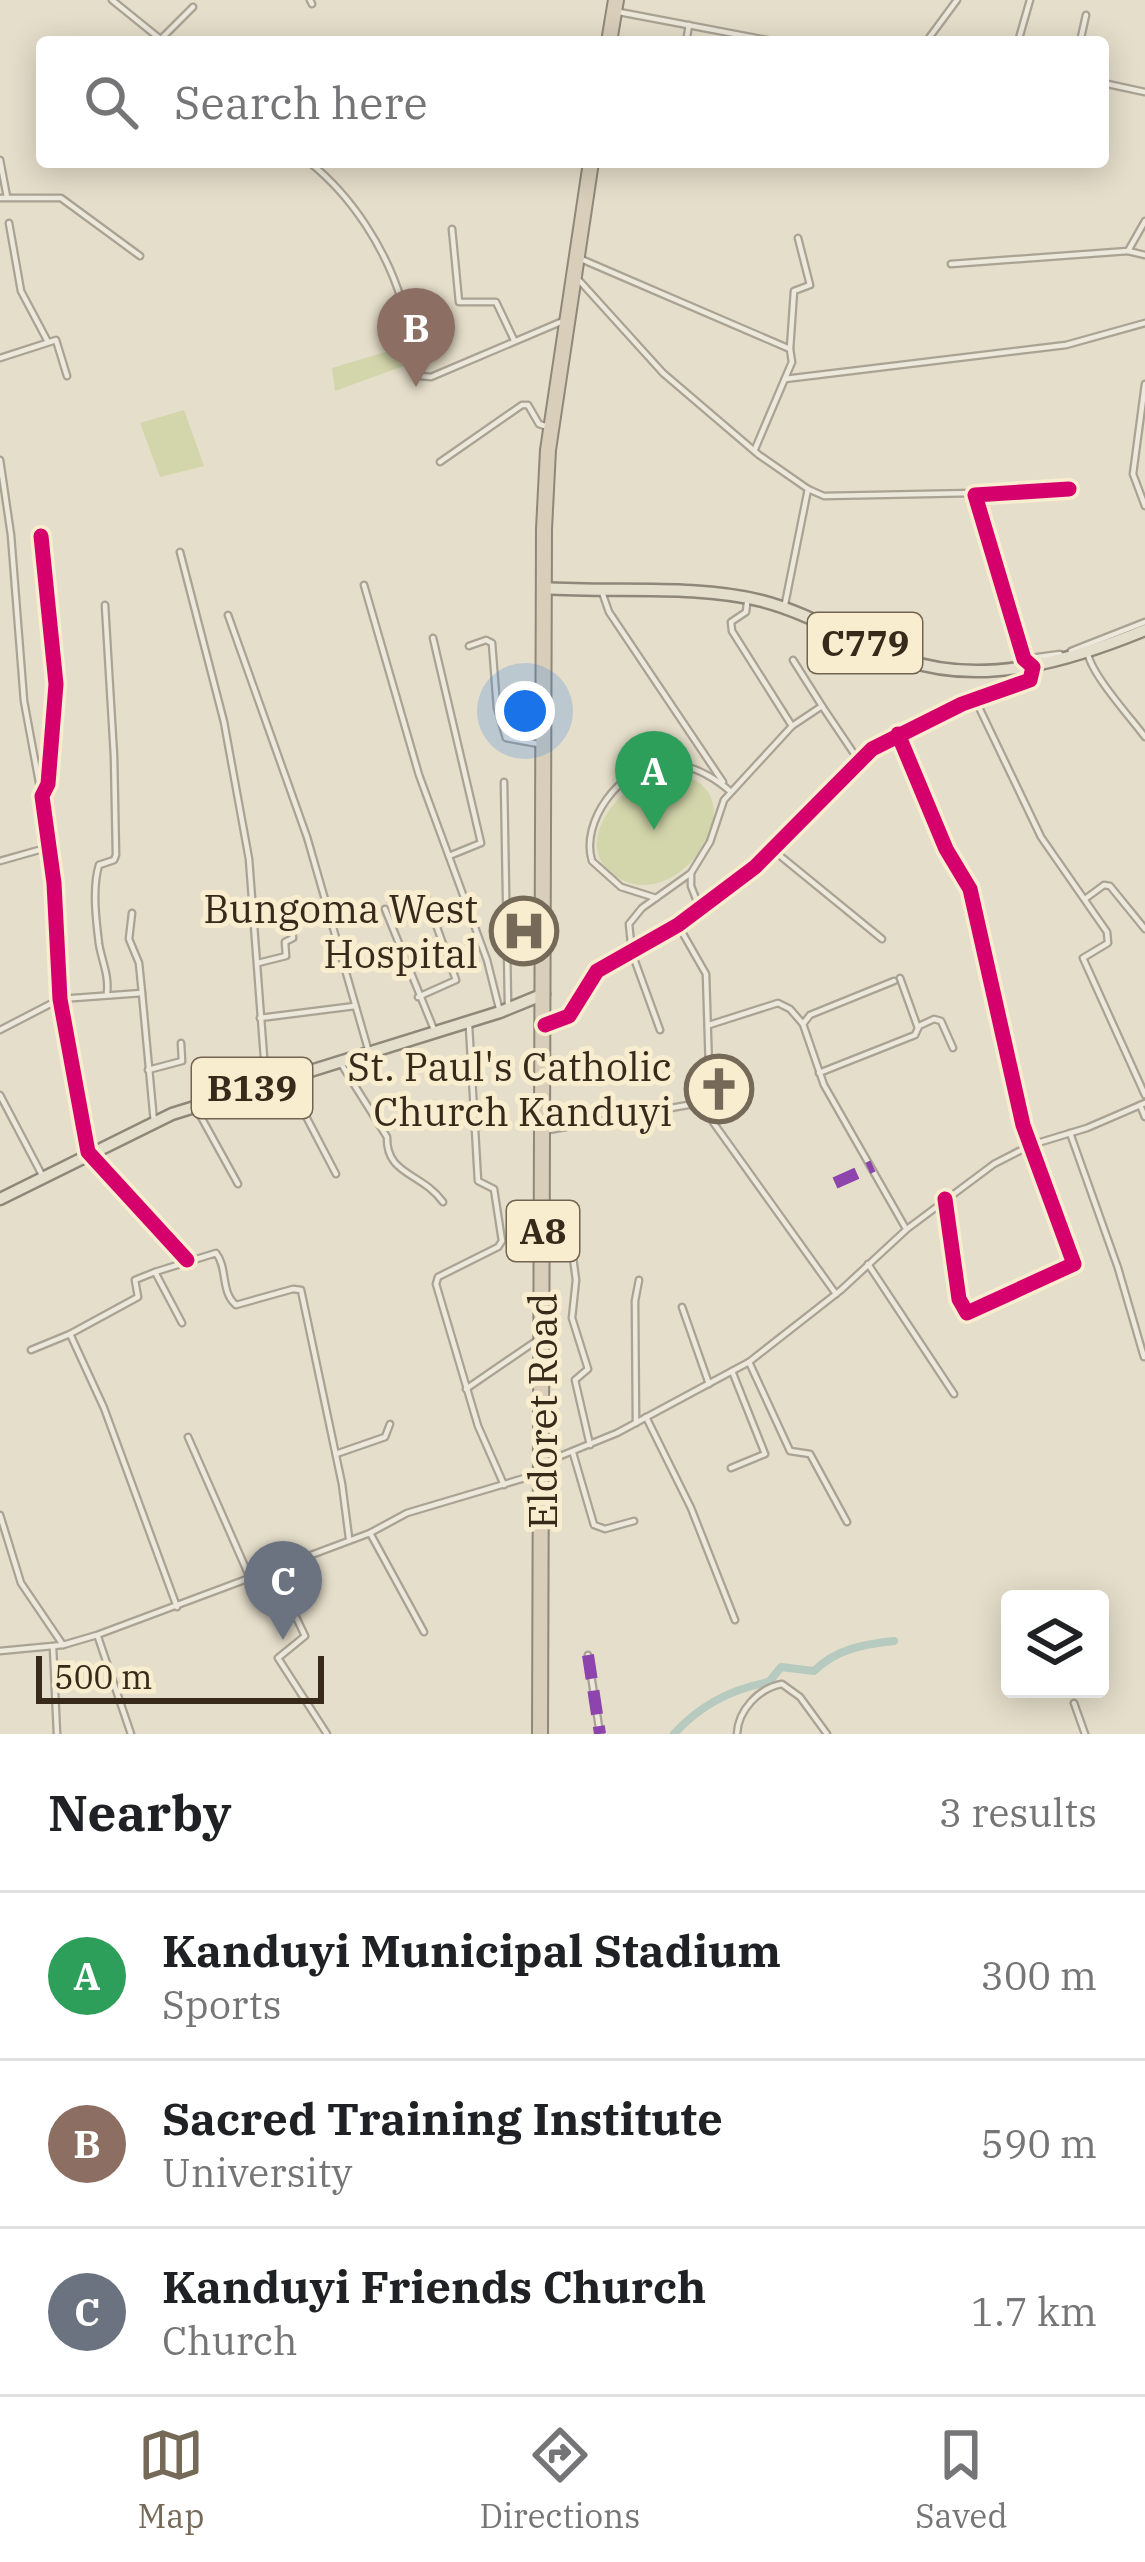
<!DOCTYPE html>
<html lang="en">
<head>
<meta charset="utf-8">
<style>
	:root { --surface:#fff; --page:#f6f6f6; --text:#202124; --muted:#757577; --line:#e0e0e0; --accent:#756958 }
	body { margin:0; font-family:"IBM Plex Serif",serif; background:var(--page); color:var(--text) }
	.controls { position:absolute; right:36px; bottom:36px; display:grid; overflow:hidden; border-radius:12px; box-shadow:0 6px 30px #0003 }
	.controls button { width:108px; height:108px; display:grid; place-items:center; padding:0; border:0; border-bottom:3px solid var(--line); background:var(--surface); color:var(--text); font:60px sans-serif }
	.scale { position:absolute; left:36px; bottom:30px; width:288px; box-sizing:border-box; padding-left:12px; border:6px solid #382a1b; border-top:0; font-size:33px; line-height:42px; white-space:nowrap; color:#382a1b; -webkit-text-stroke:9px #f8edce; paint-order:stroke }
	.you { position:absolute; left:525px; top:711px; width:42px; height:42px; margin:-30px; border:9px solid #fff; border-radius:50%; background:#1a73e8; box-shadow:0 0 0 18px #1a73e833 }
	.badge { display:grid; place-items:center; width:78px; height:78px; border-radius:50%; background:var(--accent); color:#fff; font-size:39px; font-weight:700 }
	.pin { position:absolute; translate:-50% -99px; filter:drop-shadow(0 3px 6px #0008) }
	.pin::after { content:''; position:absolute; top:63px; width:42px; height:36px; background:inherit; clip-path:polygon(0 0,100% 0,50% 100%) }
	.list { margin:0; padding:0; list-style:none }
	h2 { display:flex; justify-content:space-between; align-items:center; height:156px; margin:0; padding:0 48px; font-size:51px }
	h2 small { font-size:39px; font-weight:400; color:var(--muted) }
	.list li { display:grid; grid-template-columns:78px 1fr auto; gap:36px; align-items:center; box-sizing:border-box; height:168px; padding:0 48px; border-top:3px solid var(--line) }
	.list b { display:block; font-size:45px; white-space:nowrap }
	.list p { margin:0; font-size:39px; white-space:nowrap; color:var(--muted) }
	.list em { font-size:39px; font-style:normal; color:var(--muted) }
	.icon { flex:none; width:66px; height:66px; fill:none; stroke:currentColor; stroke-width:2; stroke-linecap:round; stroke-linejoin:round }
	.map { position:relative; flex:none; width:1145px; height:1734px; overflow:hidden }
	.search { position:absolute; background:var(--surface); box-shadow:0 6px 30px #0003; left:36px; right:36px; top:36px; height:132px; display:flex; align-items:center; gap:30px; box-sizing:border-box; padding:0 42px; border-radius:12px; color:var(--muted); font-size:45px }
	.sheet { height:660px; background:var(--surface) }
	nav { display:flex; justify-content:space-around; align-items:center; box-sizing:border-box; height:168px; border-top:3px solid var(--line); background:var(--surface); font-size:33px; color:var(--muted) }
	nav a { display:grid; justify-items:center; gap:6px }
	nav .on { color:var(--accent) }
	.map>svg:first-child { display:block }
	.green { fill:#d3d6ab }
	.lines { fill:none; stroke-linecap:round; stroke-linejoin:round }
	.river { stroke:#b6cabf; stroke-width:8 }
	.street-casing { stroke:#aaa293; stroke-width:9 }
	.primary-casing { stroke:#8f887a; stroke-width:15 }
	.highway-casing { stroke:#8f887a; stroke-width:18 }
	.street { stroke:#ece8dc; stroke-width:4.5 }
	.primary { stroke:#e4decd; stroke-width:10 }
	.highway { stroke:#d8ceba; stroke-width:14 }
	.quiet { stroke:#8e44ad; stroke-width:12; stroke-dasharray:24 12; stroke-linecap:butt }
	.cycleway-casing { stroke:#f8edce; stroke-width:22 }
	.cycleway { stroke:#d6006c; stroke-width:15 }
	.labels { text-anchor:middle; stroke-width:10; stroke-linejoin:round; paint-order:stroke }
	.shield { fill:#f8edce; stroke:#726451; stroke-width:3 }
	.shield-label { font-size:36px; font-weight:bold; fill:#382a1b }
	.poi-label { font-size:39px; fill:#382a1b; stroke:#f8edce; text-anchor:end }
	.street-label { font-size:39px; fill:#382a1b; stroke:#f8edce }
</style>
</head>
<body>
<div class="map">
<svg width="1145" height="1734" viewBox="0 0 1145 1734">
	<rect width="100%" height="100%" fill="#e5deca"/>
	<g class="green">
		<polygon points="405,346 409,364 335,391 332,368"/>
		<polygon points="184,410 204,466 160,477 140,423"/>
		<path d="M656,773C772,770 688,916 620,879C566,849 618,786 656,773Z"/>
	</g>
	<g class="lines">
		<path class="river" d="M674,1734C699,1706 731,1689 769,1682L781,1667L814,1671C836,1649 865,1644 894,1641"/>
		<defs>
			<g id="street">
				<polyline points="112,0 164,42"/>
				<polyline points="310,0 312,4"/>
				<polyline points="619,12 777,42"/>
				<polyline points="161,39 193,7"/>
				<polyline points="686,42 689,25"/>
				<polyline points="926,42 957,0"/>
				<polyline points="1018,42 1030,0"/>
				<polyline points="1080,42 1086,15"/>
				<polyline points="1103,83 1145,92"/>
				<polyline points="0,160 7,197"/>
				<path d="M309,162C352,196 386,249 402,302C410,326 411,353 420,376L431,377L563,321"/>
				<polyline points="0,198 61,198 140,256"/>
				<polyline points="1145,221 1128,251 1145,255"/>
				<polyline points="9,223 21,291 48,342"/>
				<polyline points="452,229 459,302 496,302 514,340"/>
				<polyline points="581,259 790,349 792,362 755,449"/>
				<polyline points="951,264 1128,251"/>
				<polyline points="577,278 663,373 759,455 808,489 785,604"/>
				<polyline points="790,349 794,291 810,285 798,238"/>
				<polyline points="0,358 56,340 67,376"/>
				<polyline points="785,379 1066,345 1145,323"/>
				<polyline points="1145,384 1133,474 1145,506"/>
				<polyline points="0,460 11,535 24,701 41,793"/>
				<polyline points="440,462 522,405 528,405 539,424 545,426"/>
				<polyline points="808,489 824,496 974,493"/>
				<polyline points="41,536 56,684 48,784 42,796 54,883 60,999 88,1152 187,1260"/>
				<polyline points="180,552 224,722 249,859 266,1084"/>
				<polyline points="364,585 419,775 487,960 500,1012"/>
				<polyline points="602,592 609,612 723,782"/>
				<polyline points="747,603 746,612 731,622 732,631 792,726"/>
				<path d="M105,605L114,756L116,855L114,860L99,865C92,888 96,920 99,944C102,962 109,974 107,993"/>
				<polyline points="228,615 307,837 368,1049"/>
				<polyline points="433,638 481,843 449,856"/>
				<polyline points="469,646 486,640 492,643 497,708 506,738 539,744"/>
				<polyline points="1071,651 1145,622"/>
				<path d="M1088,654C1092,675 1130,717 1145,737"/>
				<polyline points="1024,659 1060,654"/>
				<polyline points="793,660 822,706"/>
				<polyline points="975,699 1041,837 1107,932 1108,943 1083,958 1145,1095"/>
				<polyline points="898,734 946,849 970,889 1023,1125 1074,1264 967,1313 959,1299 945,1199"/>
				<polyline points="504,782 508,1004"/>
				<polyline points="773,850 882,939"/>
				<polyline points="0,861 46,848"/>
				<path d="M656,898L621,887L592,861C580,822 620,768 661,764C687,762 711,775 730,791"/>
				<polyline points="1085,899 1104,885 1110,886 1145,929"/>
				<polyline points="385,909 435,1032"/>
				<polyline points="700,909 691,886 691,873 710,842 724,800 792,726 822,706 857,758"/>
				<polyline points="132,913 129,939 139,963 142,993"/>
				<polyline points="258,963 286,956 285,942 293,938 290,913"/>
				<polyline points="900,978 918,1028"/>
				<polyline points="894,981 810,1015 803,1024 824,1085 905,1227"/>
				<polyline points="418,997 456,980 426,897"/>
				<polyline points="260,1018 355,1006"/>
				<polyline points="545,1025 569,1016 597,971 678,925 755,867 872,749 962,704 1030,680 1033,667 1024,659 975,495 1069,489"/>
				<polyline points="709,1025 778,1003 790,1009 803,1024"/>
				<polyline points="469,1026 478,1181 494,1189 502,1241 498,1247 438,1277 436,1284 478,1426 504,1485"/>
				<polyline points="0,1030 60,999 142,993 154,1122"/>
				<polyline points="660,1030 632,953 629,924 642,908 691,873"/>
				<path d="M340,1062L387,1137C386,1175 421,1172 443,1202"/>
				<polyline points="148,1070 182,1061 181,1043"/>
				<polyline points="819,1073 915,1035 919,1026 934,1019 941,1021 953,1048"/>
				<polyline points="286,1078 336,1174"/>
				<polyline points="0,1095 42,1175"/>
				<polyline points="700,1104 836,1294"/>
				<polyline points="1140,1105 1145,1117"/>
				<polyline points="195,1106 238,1184"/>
				<polyline points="543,1131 710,1101 706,974 678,925"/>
				<polyline points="1070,1133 1118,1268 1144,1357"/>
				<polyline points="543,1249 567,1247 572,1250 576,1280 572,1318 588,1369 575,1380 590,1445"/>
				<polyline points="868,1264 954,1394"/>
				<path d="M155,1272L216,1253C228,1268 220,1291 236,1305L293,1289L301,1290L342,1484L349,1538"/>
				<polyline points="682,1307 709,1384"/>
				<polyline points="70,1334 104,1408 177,1607"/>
				<polyline points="31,1350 70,1334 138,1297 135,1280 155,1272 182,1323"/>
				<polyline points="749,1362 790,1451 810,1454 847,1522"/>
				<polyline points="466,1389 536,1341"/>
				<polyline points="646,1417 691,1508 735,1620"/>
				<polyline points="636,1423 635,1301 639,1280"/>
				<polyline points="188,1437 250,1578"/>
				<polyline points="573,1453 594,1525 605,1529 634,1521"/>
				<polyline points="336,1454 385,1437 390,1424"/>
				<polyline points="543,1463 617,1433 749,1362 841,1290 907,1229 994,1164 1031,1145 1087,1128 1145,1103"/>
				<polyline points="731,1468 765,1454 732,1371"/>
				<polyline points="0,1515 21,1583 63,1645"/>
				<polyline points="370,1533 424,1632"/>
				<polyline points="273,1569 305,1636 278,1658 327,1734"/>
				<polyline points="98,1637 131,1734"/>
				<polyline points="53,1647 57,1734"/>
				<polyline points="0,1651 63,1645 97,1635 370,1533 407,1513 538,1474"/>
				<polyline points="588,1655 600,1734"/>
				<polyline points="1074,1703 1085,1734"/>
				<path d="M737,1734C738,1710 759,1688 782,1684L800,1697L827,1734"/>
			</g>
			<g id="primary">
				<path d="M543,588C614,593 693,584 762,601C813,614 856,644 906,660C985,687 1072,660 1145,630"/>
				<polyline points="0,1199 172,1114 500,1012 544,994"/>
			</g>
			<g id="highway">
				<polyline points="609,42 616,0"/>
				<polyline points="540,1734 544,529 548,450 591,162"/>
			</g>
		</defs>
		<use href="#street" class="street-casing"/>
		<use href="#primary" class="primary-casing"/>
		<use href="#highway" class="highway-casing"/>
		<use href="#street" class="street"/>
		<use href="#primary" class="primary"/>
		<use href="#highway" class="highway"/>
		<g class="quiet">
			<polyline points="835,1183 873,1166"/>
			<polyline points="588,1655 600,1734"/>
		</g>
		<defs>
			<g id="cycleway">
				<polyline points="41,536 56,684 48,784 42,796 54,883 60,999 88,1152 187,1260"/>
				<polyline points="898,734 946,849 970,889 1023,1125 1074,1264 967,1313 959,1299 945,1199"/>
				<polyline points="545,1025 569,1016 597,971 678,925 755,867 872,749 962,704 1030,680 1033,667 1024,659 975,495 1069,489"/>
			</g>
		</defs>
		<use href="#cycleway" class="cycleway-casing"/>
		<use href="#cycleway" class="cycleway"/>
	</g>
	<defs>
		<symbol id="hospital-ring" viewBox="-11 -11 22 22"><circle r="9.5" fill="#f8edce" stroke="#756958" stroke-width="1.5"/><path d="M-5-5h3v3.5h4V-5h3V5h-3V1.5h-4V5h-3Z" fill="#756958"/></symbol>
		<symbol id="church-ring" viewBox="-11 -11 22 22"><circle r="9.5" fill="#f8edce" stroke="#756958" stroke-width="1.5"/><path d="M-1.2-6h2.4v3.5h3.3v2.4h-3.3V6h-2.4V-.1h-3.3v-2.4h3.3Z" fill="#756958"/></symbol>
	</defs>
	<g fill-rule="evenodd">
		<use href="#hospital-ring" x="486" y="893" width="76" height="76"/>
		<use href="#church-ring" x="681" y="1051" width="76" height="76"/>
	</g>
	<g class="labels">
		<g class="shield">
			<rect x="808" y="613" width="114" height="60" rx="9"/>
			<rect x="192" y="1058" width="120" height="60" rx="9"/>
			<rect x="507" y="1201" width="72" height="60" rx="9"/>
		</g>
		<g class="shield-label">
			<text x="865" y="656">C779</text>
			<text x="252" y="1101">B139</text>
			<text x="543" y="1244">A8</text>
		</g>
		<g class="poi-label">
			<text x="478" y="923">Bungoma West<tspan x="478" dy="45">Hospital</tspan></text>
			<text x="672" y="1081">St. Paul's Catholic<tspan x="672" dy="45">Church Kanduyi</tspan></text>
		</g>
		<g class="street-label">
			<text transform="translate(543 1411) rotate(-90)" y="14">Eldoret Road</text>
		</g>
	</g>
</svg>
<div class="controls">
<button><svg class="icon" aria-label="layers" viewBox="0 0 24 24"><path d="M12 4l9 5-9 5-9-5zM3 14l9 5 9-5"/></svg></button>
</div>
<div class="scale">500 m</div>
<div class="you"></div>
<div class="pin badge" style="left:654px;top:830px;background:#2e9e5b">A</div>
<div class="pin badge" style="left:416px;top:387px;background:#8d6e63">B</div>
<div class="pin badge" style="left:283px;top:1640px;background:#6b7280">C</div>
<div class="search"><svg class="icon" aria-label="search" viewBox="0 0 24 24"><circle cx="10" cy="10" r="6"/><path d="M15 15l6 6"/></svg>Search here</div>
</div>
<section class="sheet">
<h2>Nearby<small>3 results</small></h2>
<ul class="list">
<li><span class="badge" style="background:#2e9e5b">A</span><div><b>Kanduyi Municipal Stadium</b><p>Sports</p></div><em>300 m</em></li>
<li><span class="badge" style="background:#8d6e63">B</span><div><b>Sacred Training Institute</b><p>University</p></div><em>590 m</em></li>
<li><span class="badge" style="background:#6b7280">C</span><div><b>Kanduyi Friends Church</b><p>Church</p></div><em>1.7 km</em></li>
</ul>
</section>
<nav>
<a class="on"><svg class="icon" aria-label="map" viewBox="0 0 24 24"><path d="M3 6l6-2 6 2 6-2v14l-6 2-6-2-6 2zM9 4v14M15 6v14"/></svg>Map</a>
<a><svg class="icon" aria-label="directions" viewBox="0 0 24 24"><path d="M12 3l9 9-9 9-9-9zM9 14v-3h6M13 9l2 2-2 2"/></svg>Directions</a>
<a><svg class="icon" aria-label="saved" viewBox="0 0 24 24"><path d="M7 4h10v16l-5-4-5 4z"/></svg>Saved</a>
</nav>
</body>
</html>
